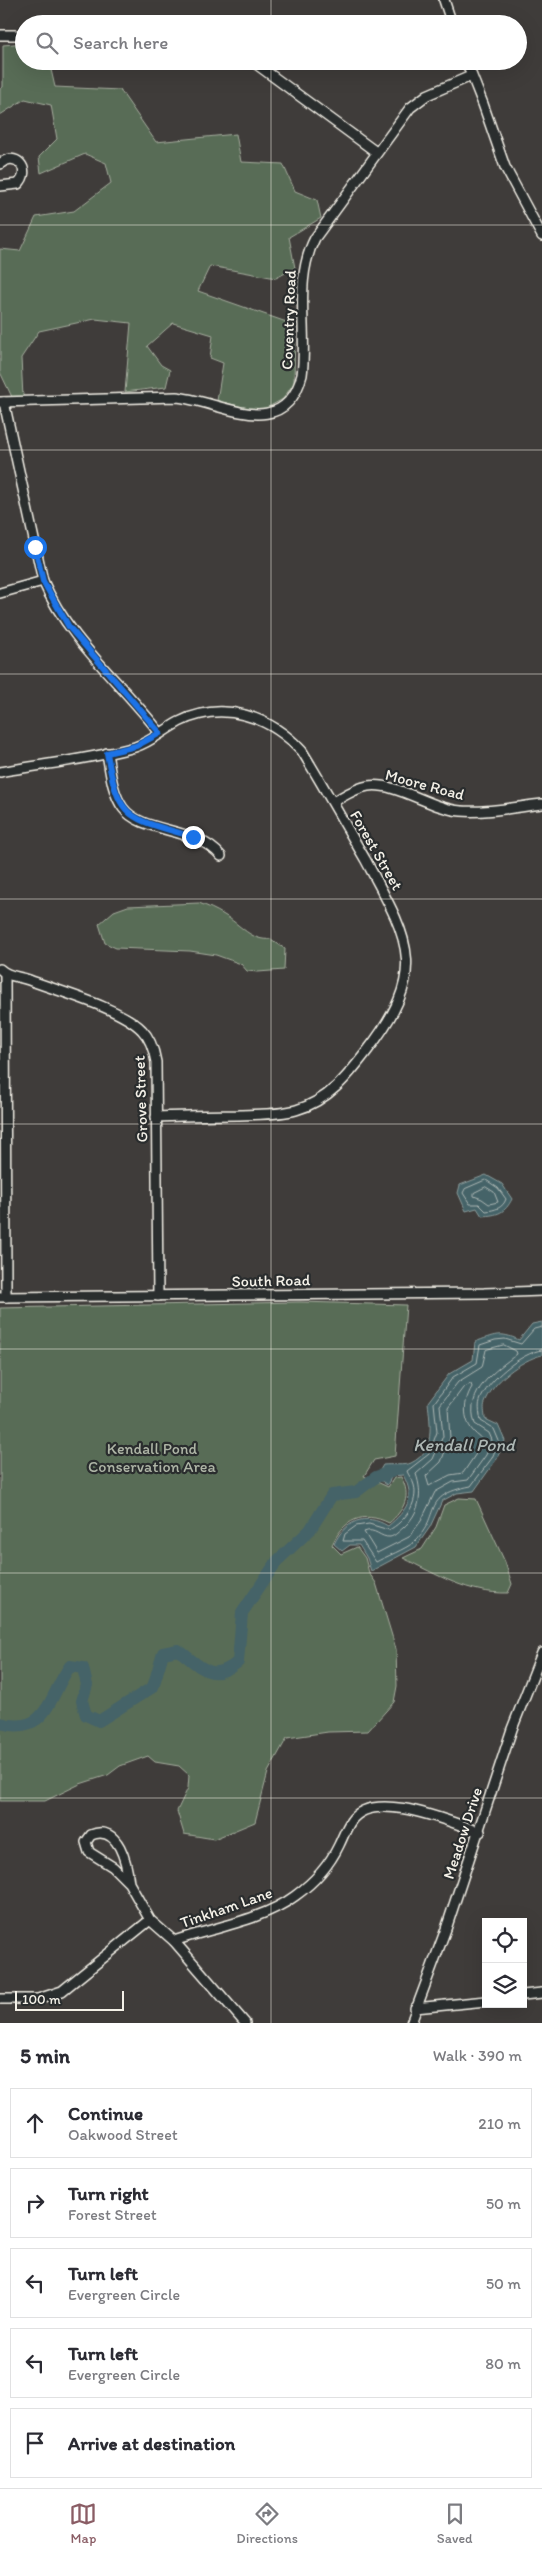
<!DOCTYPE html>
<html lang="en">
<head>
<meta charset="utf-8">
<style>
	:root { --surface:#fff; --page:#f7f7f7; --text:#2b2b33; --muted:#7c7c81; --line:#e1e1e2; --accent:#8a5d65 }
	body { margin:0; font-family:Itim,sans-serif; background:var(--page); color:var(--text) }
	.controls { position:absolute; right:15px; bottom:15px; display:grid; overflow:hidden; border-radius:0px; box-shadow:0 5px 20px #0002 }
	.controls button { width:45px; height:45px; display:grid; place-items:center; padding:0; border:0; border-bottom:1px solid var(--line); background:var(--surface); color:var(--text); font:25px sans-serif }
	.scale { position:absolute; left:15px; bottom:12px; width:109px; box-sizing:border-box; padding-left:5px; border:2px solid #f4f1e8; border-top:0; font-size:14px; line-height:18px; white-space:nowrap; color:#f4f1e8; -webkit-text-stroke:4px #2a2d2e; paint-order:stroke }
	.stop { position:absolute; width:15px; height:15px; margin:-11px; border:4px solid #1a73e8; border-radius:50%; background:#fff }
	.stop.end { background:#1a73e8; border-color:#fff; box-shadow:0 1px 5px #0008 }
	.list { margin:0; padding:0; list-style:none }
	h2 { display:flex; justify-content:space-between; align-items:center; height:65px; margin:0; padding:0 20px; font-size:21px }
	h2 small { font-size:16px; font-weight:400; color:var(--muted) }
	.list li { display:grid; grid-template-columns:32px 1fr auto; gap:15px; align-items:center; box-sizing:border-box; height:70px; margin:0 10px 10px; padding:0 10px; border:1px solid var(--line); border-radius:0px }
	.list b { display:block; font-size:19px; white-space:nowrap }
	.list p { margin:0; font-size:16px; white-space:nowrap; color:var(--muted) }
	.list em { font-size:16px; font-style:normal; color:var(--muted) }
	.icon { flex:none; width:28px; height:28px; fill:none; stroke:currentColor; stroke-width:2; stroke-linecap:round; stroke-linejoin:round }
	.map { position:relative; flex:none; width:542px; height:2023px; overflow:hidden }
	.search { position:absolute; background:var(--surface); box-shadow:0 5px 20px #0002; left:15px; right:15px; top:15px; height:55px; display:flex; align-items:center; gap:12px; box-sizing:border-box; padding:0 18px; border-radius:28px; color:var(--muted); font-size:19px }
	.sheet { height:465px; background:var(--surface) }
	nav { display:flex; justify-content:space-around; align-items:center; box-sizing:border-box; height:70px; border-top:1px solid var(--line); background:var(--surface); font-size:14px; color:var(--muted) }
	nav a { display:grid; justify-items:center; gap:2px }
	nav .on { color:var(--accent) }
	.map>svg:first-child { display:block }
	.green { fill:#596c56; stroke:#a6ae9f }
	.water { fill:#456368; stroke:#8b9c9b }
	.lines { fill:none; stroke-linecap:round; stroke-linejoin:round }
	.shore { stroke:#aeb8b5; stroke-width:1 }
	.river { stroke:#456368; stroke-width:12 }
	.minor-casing { stroke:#f4f1e8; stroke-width:12 }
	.minor { stroke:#2a2d2e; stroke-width:9 }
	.route { stroke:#1a73e8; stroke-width:6 }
	.grid { fill:none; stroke:#f4f1e8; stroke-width:1; stroke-opacity:0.55 }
	.labels { text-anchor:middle; stroke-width:4.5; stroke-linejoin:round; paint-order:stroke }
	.street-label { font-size:16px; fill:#f4f1e8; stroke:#2a2d2e }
	.park-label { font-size:16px; fill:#aeb5a6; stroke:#2a2d2e }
	.water-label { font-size:18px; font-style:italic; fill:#aeb8b5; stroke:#2a2d2e }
</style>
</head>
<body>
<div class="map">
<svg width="542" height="2023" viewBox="0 0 542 2023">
	<rect width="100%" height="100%" fill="#3f3c3a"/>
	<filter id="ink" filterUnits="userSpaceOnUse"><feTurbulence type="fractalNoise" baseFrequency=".02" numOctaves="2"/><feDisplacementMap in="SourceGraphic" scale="10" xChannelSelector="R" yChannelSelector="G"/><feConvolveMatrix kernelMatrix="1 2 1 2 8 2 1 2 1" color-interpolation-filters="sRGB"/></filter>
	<g filter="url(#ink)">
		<g class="green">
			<polygon points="24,43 24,61 49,61 55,87 120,90 156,142 236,134 241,162 283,164 295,191 317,200 321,218 289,237 295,268 276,278 210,266 198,291 295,325 294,383 283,399 261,411 217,401 223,363 210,358 213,335 173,323 147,346 161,365 170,370 166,387 125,392 131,323 95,319 39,331 21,358 23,397 12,397 0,372 0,249 20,251 36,217 74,211 111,183 106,163 85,154 41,173 39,157 57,139 51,105 25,99 0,115 0,89 3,87 3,45"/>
			<path d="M199,903C207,906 216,910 224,915C240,924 252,942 271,939L285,949L284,970L258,972L247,971L241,964L216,955L190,951L116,948L105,943L99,924L114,911L128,906Z"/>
			<path d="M300,1302L406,1305L395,1456L374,1460L364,1476L388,1487L394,1478L401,1477C412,1496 404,1510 389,1523C363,1510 343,1520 332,1545L341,1554L357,1547L365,1558L369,1573L376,1583L396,1649L397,1686L394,1702L368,1731L328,1732L287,1738L268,1772L255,1822L214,1839L184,1834L177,1811L188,1788L189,1775L179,1766L155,1762L148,1756L120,1766L108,1775L80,1784L45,1801H0V1308Z"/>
			<path d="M459,1498L476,1499L505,1562L512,1584L508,1593C469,1594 437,1575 403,1558L422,1549L436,1527L444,1505Z"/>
		</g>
		<g class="water">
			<path d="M486,1175L502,1184L512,1199C505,1213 498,1215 482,1216L477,1208L466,1211L458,1193L460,1185Z"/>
			<path d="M542,1322V1355C521,1360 492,1382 485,1403C483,1407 485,1414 485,1419L498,1425L505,1441L496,1460L474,1491L457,1493L442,1501L430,1527L416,1547L371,1571L367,1558L359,1545H350L342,1551L334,1544C345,1521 365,1512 388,1526C407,1510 416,1498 403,1475L392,1476L387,1485L376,1477L383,1465C391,1464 405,1466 411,1463C436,1451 430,1424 428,1402L449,1374L473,1360L475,1342C494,1335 500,1331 519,1340L532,1324Z"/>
		</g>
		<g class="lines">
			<g class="shore">
				<path d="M486,1180L498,1188L506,1199C503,1208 495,1210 486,1211L479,1204H470L463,1193L465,1189Z"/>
				<polygon points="486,1187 494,1192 498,1202 489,1204 482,1199 474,1196 474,1193"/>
				<path d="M542,1327L534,1329L521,1344L505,1339L495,1340L480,1345L477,1363L453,1377L434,1403L437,1432L429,1454L407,1471C408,1475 413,1480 414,1485C419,1503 404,1522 389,1530L369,1524L356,1526L345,1534L343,1541H362L376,1562C385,1557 406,1549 414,1542C443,1514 419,1496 471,1486L492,1458L499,1441L494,1429L481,1421C480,1416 478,1407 480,1401C486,1382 522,1352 542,1350"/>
				<path d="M504,1345L516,1351L517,1354C495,1371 464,1391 475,1424L489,1433L492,1440L486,1455L468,1480L453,1482L435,1492L421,1521L409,1537L377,1553L364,1532C375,1527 380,1538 390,1537C395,1536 399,1531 403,1528C420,1513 423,1494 416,1474L433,1459L443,1436L440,1405L458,1382L482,1367L486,1350Z"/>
				<path d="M471,1384L472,1387C461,1405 463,1428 483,1439L484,1442L463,1473L450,1475L429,1486L426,1476L441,1462L450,1438L448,1408L463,1388Z"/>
			</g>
			<path class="river" d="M0,1723C48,1736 48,1697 70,1666L83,1668L87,1685L82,1701L86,1715L99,1721L153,1687L163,1653L178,1650C201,1666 211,1684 238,1662L242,1613L277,1561L310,1530L332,1495L356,1492L376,1477L391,1472"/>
			<defs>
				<g id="minor">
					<polyline points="444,0 452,24"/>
					<polyline points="0,35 24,35"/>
					<polyline points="252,61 376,152"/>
					<polyline points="466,61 483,104 505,167 542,236"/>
					<path d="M0,164C15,150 33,170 18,184L0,186"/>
					<path d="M0,402L176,397C221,401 284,444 302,375C308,330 293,280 315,238L410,108L427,95L471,76"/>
					<path d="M4,402L43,581C69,641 121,682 160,733"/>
					<polyline points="0,593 43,581"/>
					<path d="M107,753C110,770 112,793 123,808C142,834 196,826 221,856"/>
					<path d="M0,772C43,764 93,759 135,747C151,742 164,730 179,722C223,700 270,716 302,751C324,787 344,823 365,859C409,940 430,970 367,1051C348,1076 328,1101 296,1110C278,1115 258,1114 239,1115C212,1115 184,1116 156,1117"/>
					<path d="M333,802C344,796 355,788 368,786C397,782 431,809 461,811C487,813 516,807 542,804"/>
					<path d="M0,969C8,977 18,976 29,980C58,991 121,1008 142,1030C151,1039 154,1050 156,1062L158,1296"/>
					<polyline points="5,974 6,1297"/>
					<polyline points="0,1297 484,1293 542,1291"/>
					<path d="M129,1883C127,1864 119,1823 91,1835L86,1842L89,1852L113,1867L129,1883L150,1920L174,1941L245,2023"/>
					<path d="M174,1941C212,1928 263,1920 295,1896C313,1883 329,1866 339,1845C343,1837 346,1828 351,1821C373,1788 450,1822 480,1832"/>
					<polyline points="523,1995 542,1993"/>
					<polyline points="0,1999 38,1999 62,1991 150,1920"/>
					<polyline points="415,2008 486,2001"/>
					<polyline points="411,2023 446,1929 512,1729 542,1653"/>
				</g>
			</defs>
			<use href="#minor" class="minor-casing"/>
			<use href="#minor" class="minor"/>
		</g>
	</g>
	<g class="lines" filter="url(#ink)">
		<path class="route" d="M35,547L43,581L69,627L160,733L136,746L107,753C119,823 129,817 193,837"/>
	</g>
	<path class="grid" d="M271,0V24M271,61V2023M0,225H542M0,450H542M0,674H542M0,899H542M0,1124H542M0,1349H542M0,1573H542M0,1798H542"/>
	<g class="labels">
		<g class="street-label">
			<text transform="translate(288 320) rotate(-88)" y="6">Coventry Road</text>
			<text transform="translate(425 784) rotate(15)" y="6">Moore Road</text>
			<text transform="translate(377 850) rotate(60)" y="6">Forest Street</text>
			<text transform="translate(140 1099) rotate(-92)" y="6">Grove Street</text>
			<text transform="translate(271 1280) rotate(-1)" y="6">South Road</text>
			<text transform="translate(462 1833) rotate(-72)" y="6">Meadow Drive</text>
			<text transform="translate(226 1907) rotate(-19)" y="6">Tinkham Lane</text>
		</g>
		<g class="park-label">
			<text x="152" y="1454">Kendall Pond<tspan x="152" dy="18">Conservation Area</tspan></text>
		</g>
		<g class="water-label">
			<text x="464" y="1451">Kendall Pond</text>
		</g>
	</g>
</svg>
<div class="controls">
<button><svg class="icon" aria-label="locate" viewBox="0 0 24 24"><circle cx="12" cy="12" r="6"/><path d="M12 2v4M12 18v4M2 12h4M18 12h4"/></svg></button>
<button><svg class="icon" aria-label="layers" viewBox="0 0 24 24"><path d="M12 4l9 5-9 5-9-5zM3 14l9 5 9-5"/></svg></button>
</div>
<div class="scale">100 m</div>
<div class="stop" style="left:35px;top:547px"></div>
<div class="stop end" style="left:193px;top:837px"></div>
<div class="search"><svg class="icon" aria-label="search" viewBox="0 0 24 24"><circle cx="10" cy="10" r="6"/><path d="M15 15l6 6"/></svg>Search here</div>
</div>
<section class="sheet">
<h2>5 min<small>Walk · 390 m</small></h2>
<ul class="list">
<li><svg class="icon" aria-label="ahead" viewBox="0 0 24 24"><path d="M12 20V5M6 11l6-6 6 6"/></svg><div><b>Continue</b><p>Oakwood Street</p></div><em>210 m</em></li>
<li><svg class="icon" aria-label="right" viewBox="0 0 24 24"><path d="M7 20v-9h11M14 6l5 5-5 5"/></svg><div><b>Turn right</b><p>Forest Street</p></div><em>50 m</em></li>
<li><svg class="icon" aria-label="left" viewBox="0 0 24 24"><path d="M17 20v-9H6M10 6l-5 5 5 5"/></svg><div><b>Turn left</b><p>Evergreen Circle</p></div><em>50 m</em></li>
<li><svg class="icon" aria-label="left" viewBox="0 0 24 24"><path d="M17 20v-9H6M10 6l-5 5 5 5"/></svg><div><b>Turn left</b><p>Evergreen Circle</p></div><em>80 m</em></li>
<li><svg class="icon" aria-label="arrive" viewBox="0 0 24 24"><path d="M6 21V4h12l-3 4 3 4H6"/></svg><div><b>Arrive at destination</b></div></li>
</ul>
</section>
<nav>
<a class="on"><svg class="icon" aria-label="map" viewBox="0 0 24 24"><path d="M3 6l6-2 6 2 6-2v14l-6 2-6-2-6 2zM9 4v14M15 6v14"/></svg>Map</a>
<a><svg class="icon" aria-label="directions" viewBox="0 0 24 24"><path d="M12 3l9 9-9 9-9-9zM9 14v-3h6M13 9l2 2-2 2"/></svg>Directions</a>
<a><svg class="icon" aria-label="saved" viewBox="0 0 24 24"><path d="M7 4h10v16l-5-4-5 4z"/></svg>Saved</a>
</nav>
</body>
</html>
